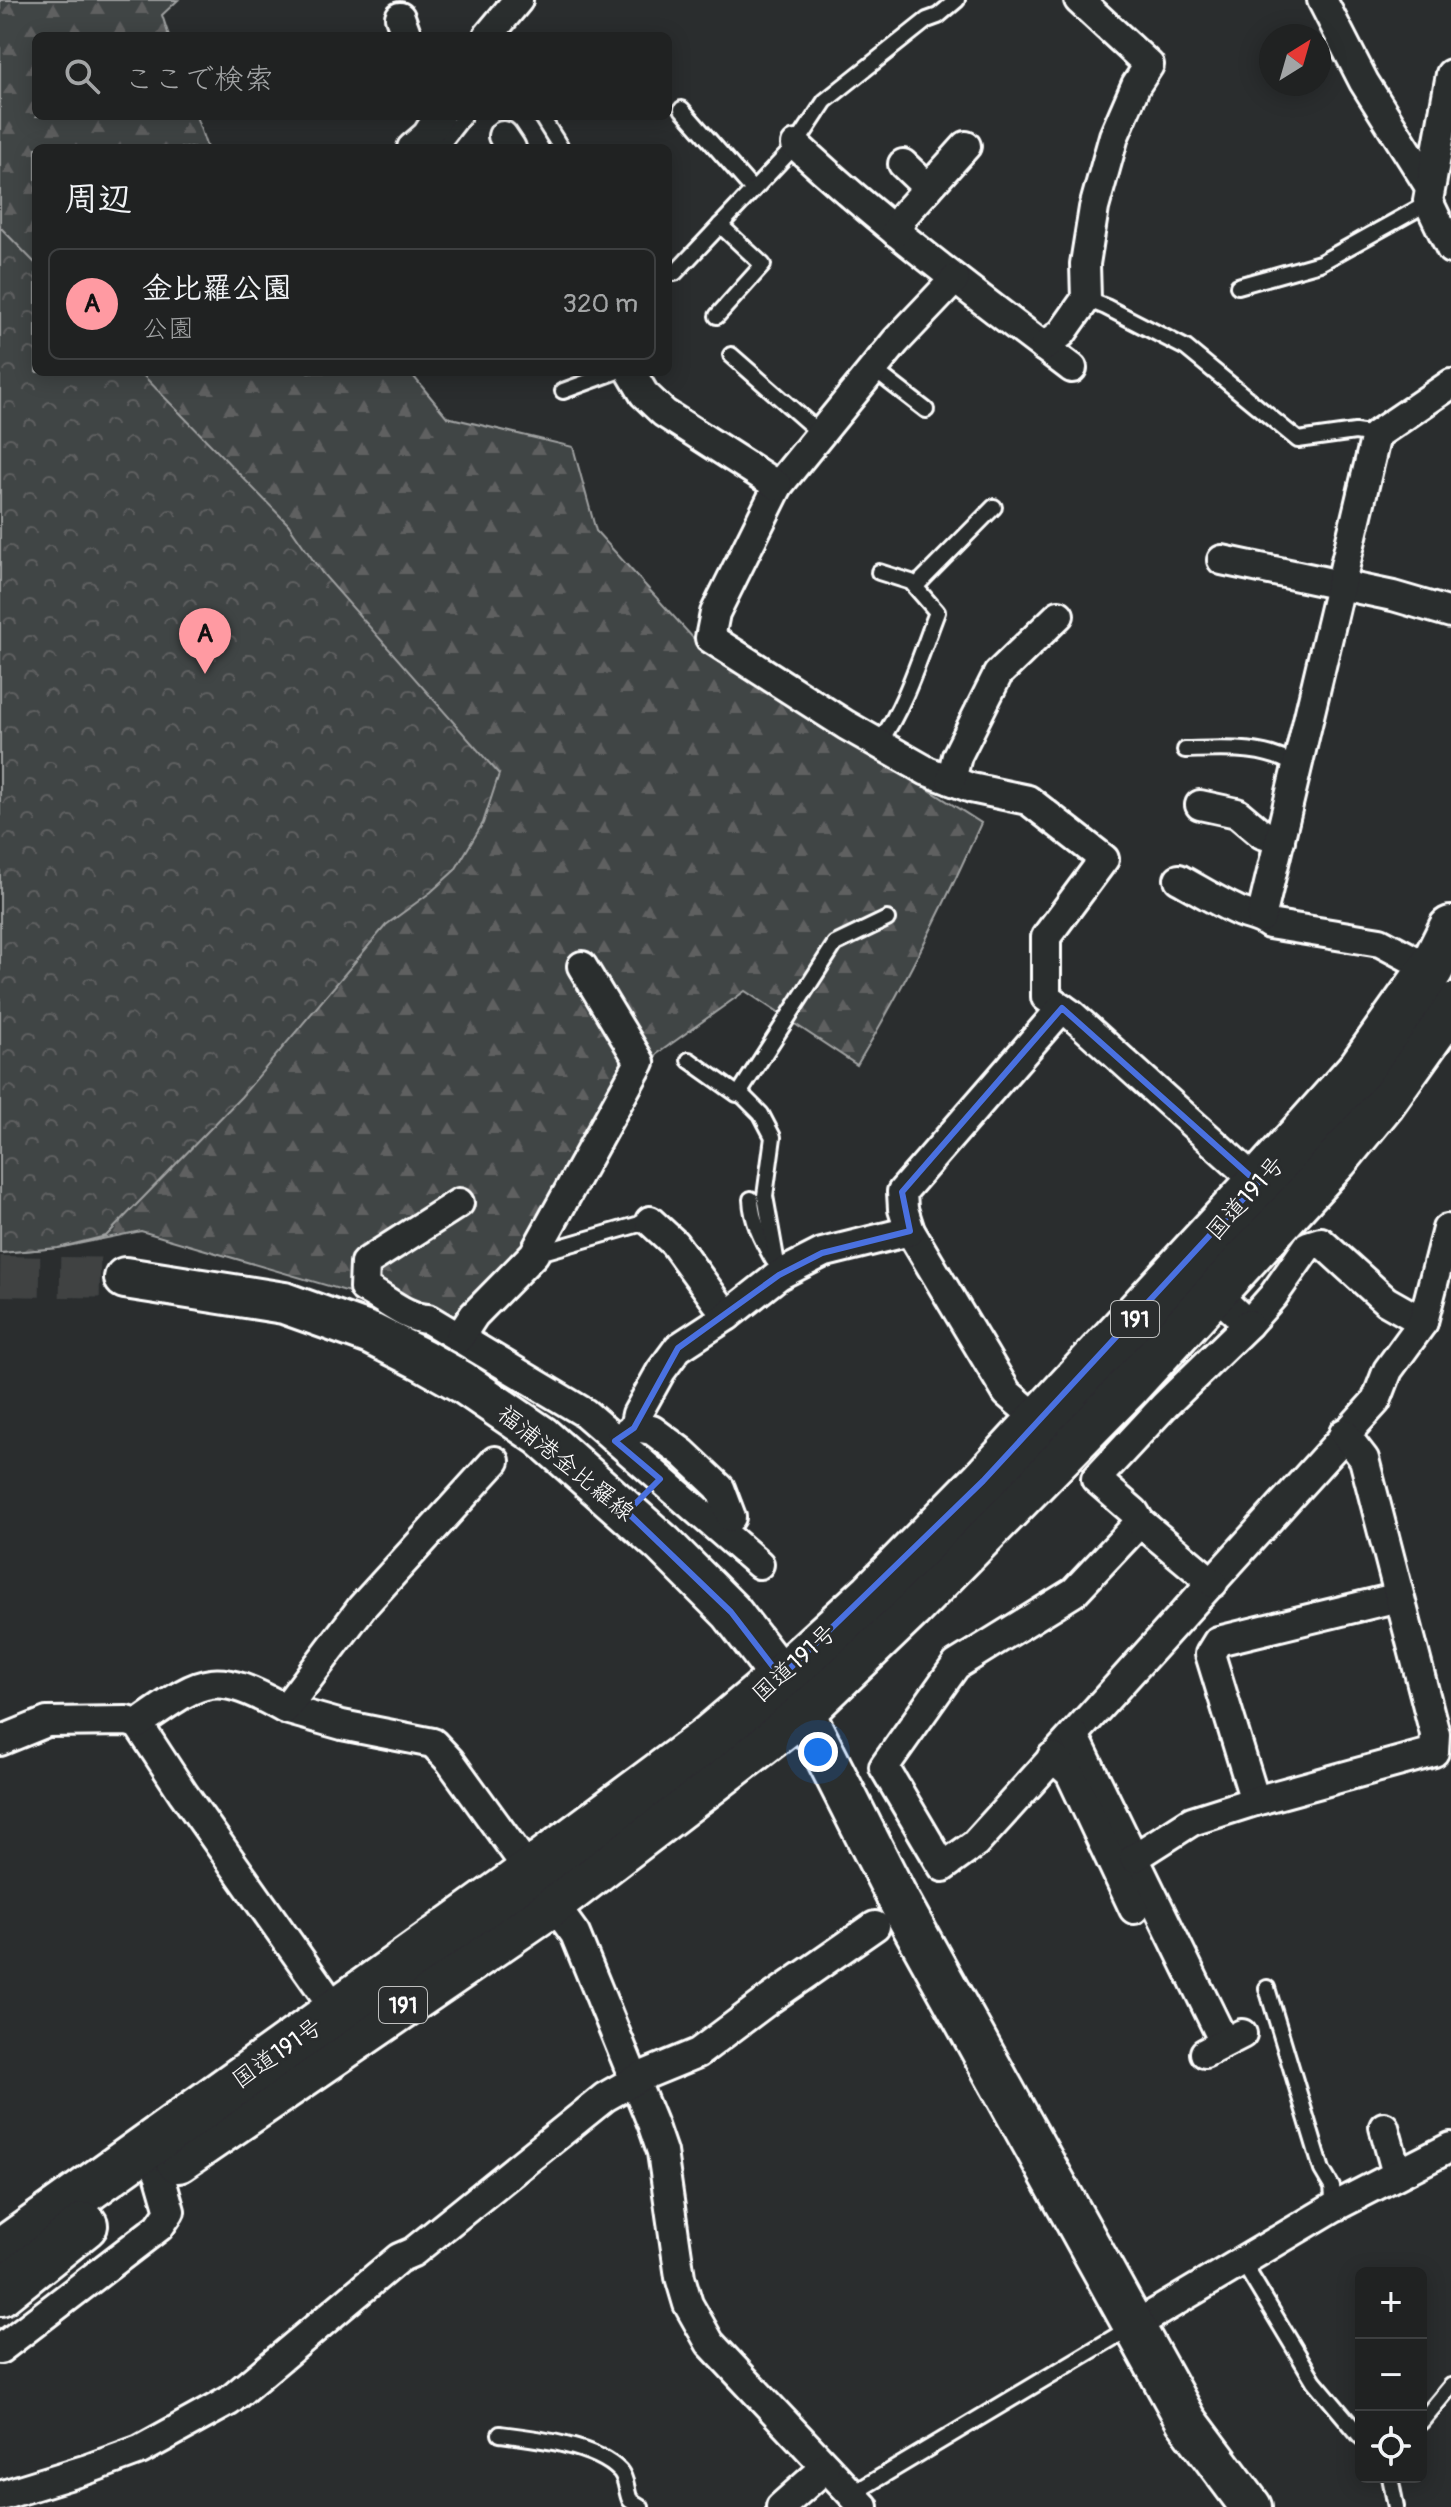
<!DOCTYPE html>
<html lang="ja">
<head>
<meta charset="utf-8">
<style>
	:root { --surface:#202222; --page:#282a2a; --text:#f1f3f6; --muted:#a2a4a5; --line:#3d3f40; --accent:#ff9aa2 }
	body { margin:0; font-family:Pangolin,"Klee One",sans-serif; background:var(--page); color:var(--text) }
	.controls { position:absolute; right:24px; bottom:24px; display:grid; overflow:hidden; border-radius:12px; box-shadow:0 4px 20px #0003 }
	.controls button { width:72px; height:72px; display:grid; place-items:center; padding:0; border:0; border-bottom:2px solid var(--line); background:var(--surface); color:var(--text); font:40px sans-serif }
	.compass { position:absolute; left:1259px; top:24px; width:72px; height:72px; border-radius:50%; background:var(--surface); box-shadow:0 4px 20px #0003; rotate:37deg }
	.you { position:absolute; left:818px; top:1752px; width:28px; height:28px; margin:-20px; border:6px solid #fff; border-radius:50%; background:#1a73e8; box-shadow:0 0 0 12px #1a73e833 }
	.badge { display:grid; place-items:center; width:52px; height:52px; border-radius:50%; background:var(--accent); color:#111; font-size:26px; font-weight:700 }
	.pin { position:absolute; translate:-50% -66px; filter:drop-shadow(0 2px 4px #0008) }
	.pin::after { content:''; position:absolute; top:42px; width:28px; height:24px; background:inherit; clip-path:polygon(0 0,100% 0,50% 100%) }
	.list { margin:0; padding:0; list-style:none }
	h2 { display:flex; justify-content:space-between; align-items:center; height:104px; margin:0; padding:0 32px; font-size:34px }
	h2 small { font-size:26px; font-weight:400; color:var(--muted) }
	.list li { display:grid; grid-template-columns:52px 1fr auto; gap:24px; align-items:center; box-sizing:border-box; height:112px; margin:0 16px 16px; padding:0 16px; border:2px solid var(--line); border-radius:12px }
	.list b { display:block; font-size:30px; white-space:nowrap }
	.list p { margin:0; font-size:26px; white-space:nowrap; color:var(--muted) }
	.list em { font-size:26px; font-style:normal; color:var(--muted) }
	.icon { flex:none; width:44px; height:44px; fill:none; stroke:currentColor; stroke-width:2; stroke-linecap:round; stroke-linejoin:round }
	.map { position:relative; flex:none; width:1451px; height:2507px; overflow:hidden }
	.search { position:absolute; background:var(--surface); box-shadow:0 4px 20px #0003; left:32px; top:32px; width:640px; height:88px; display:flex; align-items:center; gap:20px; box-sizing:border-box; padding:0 28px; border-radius:12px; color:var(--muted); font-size:30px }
	.panel { position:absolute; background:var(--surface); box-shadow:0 4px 20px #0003; left:32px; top:144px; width:640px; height:232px; border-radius:12px }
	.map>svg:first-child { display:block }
	.forest { fill:url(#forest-firs); stroke:#a0a2a2; stroke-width:2 }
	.park { fill:url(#park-crowns); stroke:#a0a2a2; stroke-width:2 }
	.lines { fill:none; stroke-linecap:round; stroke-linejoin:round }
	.secondary-tunnel { stroke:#3f4243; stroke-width:40; stroke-dasharray:40 20; stroke-linecap:butt }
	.lane-casing { stroke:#fff; stroke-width:20 }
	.street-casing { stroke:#fff; stroke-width:34 }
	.secondary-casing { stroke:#fff; stroke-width:46 }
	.highway-casing { stroke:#fff; stroke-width:50 }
	.lane { stroke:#2a2d2e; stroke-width:14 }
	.street { stroke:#2a2d2e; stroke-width:28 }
	.secondary { stroke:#2a2d2e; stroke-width:40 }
	.highway { stroke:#2a2d2e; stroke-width:44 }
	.marked { fill:none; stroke:#4a71e0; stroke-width:6; stroke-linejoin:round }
	.labels { text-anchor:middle; stroke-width:6; stroke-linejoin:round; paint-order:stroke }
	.shield { fill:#2a2d2e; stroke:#bfc0c0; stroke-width:2 }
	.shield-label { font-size:22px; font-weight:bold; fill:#fff }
	.street-label { font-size:24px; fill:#fff; stroke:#2a2d2e }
</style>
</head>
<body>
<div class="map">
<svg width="1451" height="2507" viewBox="0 0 1451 2507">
	<defs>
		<pattern id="forest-firs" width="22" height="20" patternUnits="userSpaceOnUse" patternTransform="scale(2)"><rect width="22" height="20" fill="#414445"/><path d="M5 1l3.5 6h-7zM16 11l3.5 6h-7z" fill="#5e6061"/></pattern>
		<pattern id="park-crowns" width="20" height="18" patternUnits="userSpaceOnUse" patternTransform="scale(2)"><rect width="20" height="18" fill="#414445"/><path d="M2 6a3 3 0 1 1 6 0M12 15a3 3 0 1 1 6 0" fill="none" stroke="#5e6061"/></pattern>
	</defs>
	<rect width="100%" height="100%" fill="#2a2d2e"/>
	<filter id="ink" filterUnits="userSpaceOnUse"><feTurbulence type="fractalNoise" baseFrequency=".0125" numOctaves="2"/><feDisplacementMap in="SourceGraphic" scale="16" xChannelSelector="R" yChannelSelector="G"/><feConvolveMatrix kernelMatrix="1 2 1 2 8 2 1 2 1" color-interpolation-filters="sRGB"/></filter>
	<g filter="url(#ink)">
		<path class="forest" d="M0,0H178L162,15L169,36H36V116H196L207,148H36V372H410L447,417L573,447L596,531L694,639L981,823C944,906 904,987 857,1065L745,991L657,1054L520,1252L448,1321L141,1231L58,1248L0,1253Z"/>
		<polygon class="park" points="0,227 36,264 36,372 140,372 288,524 322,573 499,774 483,823 455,870 431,892 386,925 241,1097 106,1236 58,1248 0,1253"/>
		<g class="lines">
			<polyline class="secondary-tunnel" points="0,1276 125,1278"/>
			<defs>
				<g id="lane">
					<polyline points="682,109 753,190"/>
					<polyline points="541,116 561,148"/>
					<polyline points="439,148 464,116"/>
					<polyline points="675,273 796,145 825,101 927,20 938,16 957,0"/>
					<polyline points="1238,286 1320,263 1428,203"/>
					<polyline points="1086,299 1106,307 1186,348 1298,440 1355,432 1376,435"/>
					<polyline points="717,316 763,265 720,225"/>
					<polyline points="731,355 821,434"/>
					<polyline points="873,369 926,410"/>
					<polyline points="563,391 615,372"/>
					<polyline points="916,586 994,507"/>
					<path d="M879,743C906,704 920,656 937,612L911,582L879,572"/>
					<path d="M1185,750C1224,749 1265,745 1298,767"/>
					<polyline points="689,1060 737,1094 742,1095"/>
					<path d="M751,1199C752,1222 762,1240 773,1260"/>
					<polyline points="536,1254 650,1221"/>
					<polyline points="779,1275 765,1196 773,1137 761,1114 742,1095 742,1089 835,944 887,919"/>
					<polyline points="1267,1988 1322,2170 1332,2187 1334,2207"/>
					<polyline points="1242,2261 1314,2381 1361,2437"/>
					<polyline points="1421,2422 1451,2386"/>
					<path d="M500,2434C533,2438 596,2445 620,2471C627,2479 626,2491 630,2500L641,2507"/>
					<polyline points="1390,2477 1396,2507"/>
					<polyline points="852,2494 1133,2326"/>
				</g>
				<g id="street">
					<polyline points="1322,0 1364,82 1430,187"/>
					<polyline points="400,17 407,36"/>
					<polyline points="488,36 518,0"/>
					<polyline points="1451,74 1428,201 1451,249"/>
					<polyline points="503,136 511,148"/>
					<path d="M796,145C883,226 978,297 1072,368"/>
					<polyline points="412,148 427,135 439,116"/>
					<polyline points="903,164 928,188"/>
					<polyline points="896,232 904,215 966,146"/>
					<polyline points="955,279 896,341 778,486 715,613 710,638 846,725 927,771 971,788 1028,800 1104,859 1046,937 1046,997 1072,1015 1258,1183"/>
					<polyline points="1044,347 1062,333 1086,299 1085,264 1094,208 1114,136 1136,85 1149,65 1079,0"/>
					<polyline points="631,372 644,394 664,413 778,486"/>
					<polyline points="1222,560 1393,596 1451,613"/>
					<polyline points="951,780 957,756 998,674 1059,615"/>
					<polyline points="1200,805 1237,813 1262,834 1280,840"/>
					<path d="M1179,879C1199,890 1218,902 1238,911C1249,916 1259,916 1269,924L1380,942L1431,969"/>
					<polyline points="1261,918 1376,435 1451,384"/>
					<path d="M459,1203L365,1263L364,1288C385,1298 405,1318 428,1319L585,1413L759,1564"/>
					<polyline points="650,1221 674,1243 727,1316"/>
					<polyline points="1214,1292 1248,1324 1273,1296 1308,1246 1321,1242 1386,1301 1423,1322"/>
					<polyline points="459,1338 474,1315 534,1254 640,1062 582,966"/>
					<polyline points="1040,1421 1007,1393 910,1231 903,1209 902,1192 1062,1008"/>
					<polyline points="634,1428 637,1414 661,1371 678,1348 727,1316 779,1275 822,1253 910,1231"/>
					<polyline points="621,1437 635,1427 652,1430 683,1453 720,1488 731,1517"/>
					<polyline points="1140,1522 1074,1592 956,1665 884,1767 943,1867 975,1844 1376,1401 1388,1370 1423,1322 1447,1229 1451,1230"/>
					<polyline points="1213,1583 1140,1522 1134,1512 1096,1479 1164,1406 1248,1324"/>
					<polyline points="285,1709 342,1725 433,1743 450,1761 575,1934 652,2123 662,2152 680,2277 688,2304 710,2343 864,2507"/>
					<polyline points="138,1724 183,1793 345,2023"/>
					<polyline points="1074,1735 1224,2042"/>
					<path d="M0,1741L47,1722L127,1721L138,1724C203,1679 212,1668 285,1709L362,1607L495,1461"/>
					<polyline points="1052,1757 1070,1773 1134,1909"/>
					<polyline points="1255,1801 1210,1654 1218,1641 1399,1597"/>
					<polyline points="1134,1858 1192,1821 1255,1801 1434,1752 1435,1734 1364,1459 1344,1433"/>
					<polyline points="1205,2053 1242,2034"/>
					<polyline points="1384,2127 1397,2174"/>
					<polyline points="1134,2326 1334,2207 1451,2147"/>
					<polyline points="0,2349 159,2227 170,2211 159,2173 144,2148"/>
					<polyline points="0,2496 88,2469 140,2450 229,2401 399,2258 413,2252 605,2097 642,2076 698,2053 770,1999 875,1926"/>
					<polyline points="781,2507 826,2467"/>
				</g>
				<polyline id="secondary" points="125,1278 284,1303 371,1334 423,1360 462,1382 541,1436 663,1544 731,1612 781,1677 803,1711 900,1903 1186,2420 1251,2507"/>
				<g id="highway">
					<polyline points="178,2160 553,1903 803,1711 910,1608 1129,1385 1336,1159 1382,1103 1451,1006"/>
					<polyline points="0,2252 509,1887 705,1741 781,1677 872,1594 983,1481 1258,1183 1360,1069 1431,969 1451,929"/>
					<polyline points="0,2293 85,2225"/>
				</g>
			</defs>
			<use href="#lane" class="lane-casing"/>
			<use href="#street" class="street-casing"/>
			<use href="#secondary" class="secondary-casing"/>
			<use href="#highway" class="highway-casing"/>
			<use href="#lane" class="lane"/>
			<use href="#street" class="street"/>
			<use href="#secondary" class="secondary"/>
			<use href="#highway" class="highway"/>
		</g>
	</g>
	<path class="marked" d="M1062,1008L1258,1183L983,1481L781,1677L731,1612L627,1512L660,1479L615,1441L634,1428L678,1348L779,1275L822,1253L910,1231L902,1192Z"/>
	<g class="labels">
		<g class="shield">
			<rect x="1111" y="1301" width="48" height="36" rx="6"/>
			<rect x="379" y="1987" width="48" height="36" rx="6"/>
		</g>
		<g class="shield-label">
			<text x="1135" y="1327">191</text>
			<text x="403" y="2013">191</text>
		</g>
		<g class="street-label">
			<text transform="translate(1245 1198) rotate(-48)" y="8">国道191号</text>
			<text transform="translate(566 1463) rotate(39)" y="8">福浦港金比羅線</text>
			<text transform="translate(794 1663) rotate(-42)" y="8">国道191号</text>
			<text transform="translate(277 2053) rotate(-35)" y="8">国道191号</text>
		</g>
	</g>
</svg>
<div class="controls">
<button>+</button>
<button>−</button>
<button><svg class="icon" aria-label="locate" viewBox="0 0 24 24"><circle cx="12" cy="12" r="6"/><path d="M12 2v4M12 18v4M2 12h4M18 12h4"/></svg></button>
</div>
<svg class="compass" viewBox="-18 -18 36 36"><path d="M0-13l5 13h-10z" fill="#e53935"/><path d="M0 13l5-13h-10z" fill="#a2a4a5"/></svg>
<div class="you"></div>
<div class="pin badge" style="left:205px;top:674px">A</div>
<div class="search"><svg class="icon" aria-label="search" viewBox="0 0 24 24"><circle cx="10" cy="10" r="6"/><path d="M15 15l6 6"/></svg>ここで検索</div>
<section class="panel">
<h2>周辺<small></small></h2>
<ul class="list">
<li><span class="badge">A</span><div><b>金比羅公園</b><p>公園</p></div><em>320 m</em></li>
</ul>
</section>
</div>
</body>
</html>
